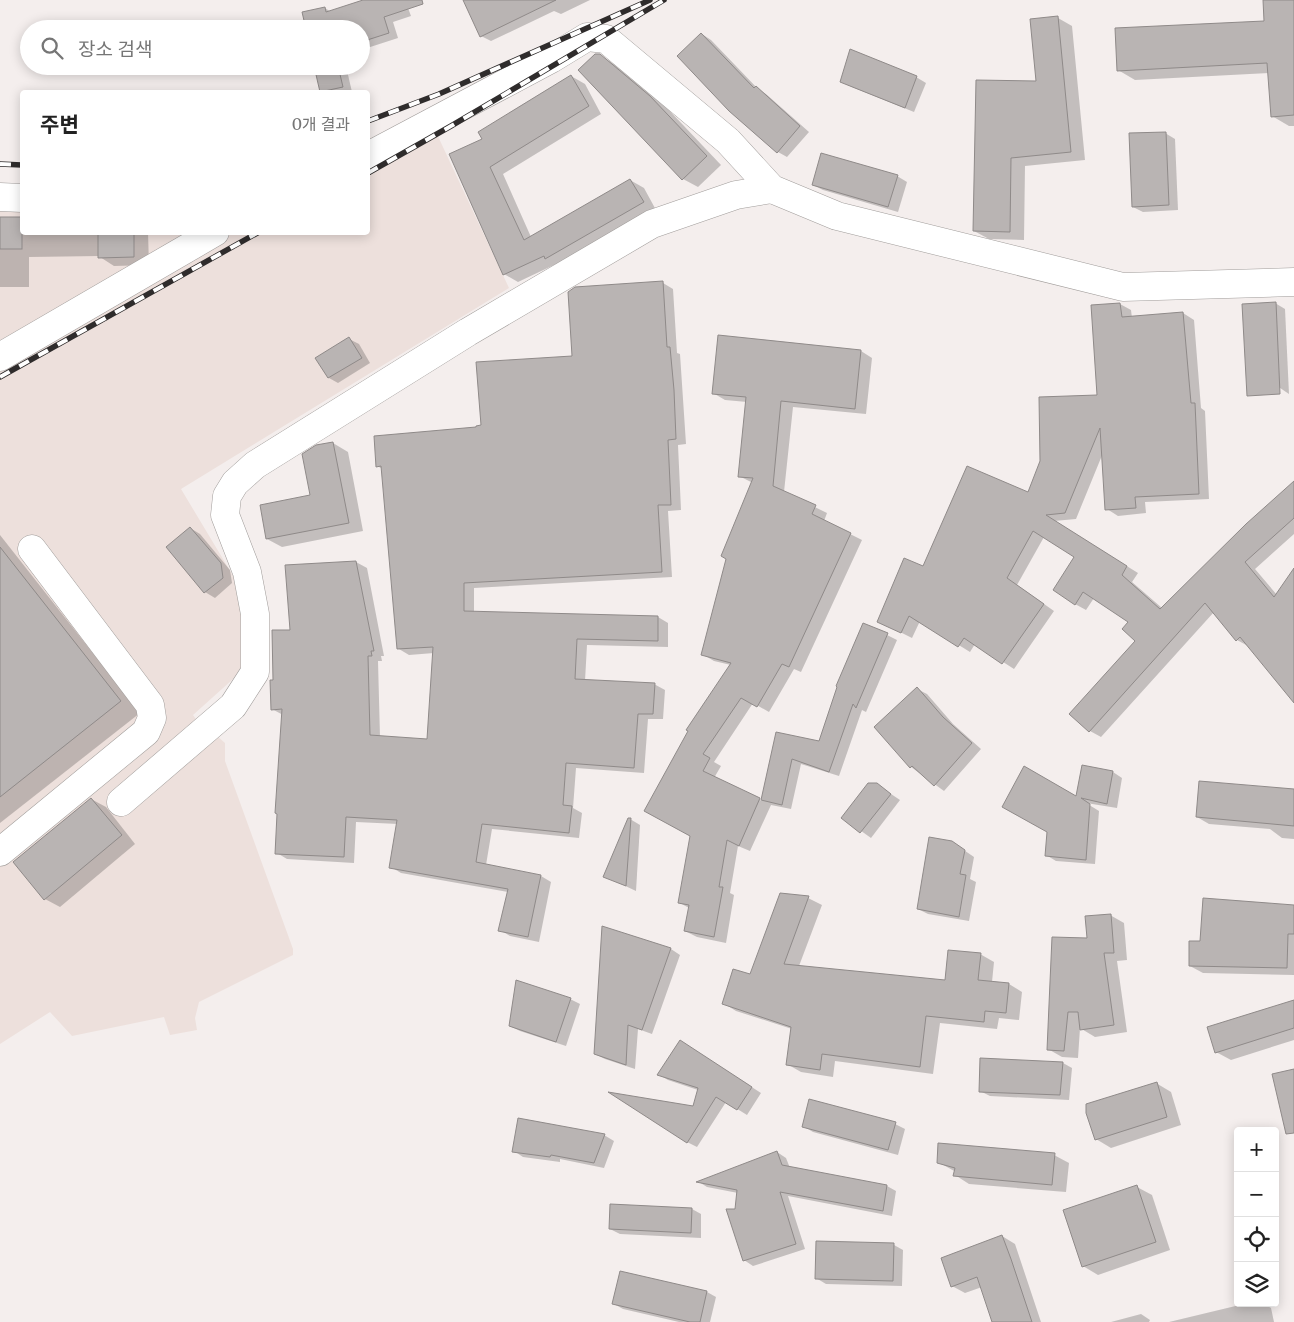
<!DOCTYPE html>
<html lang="ko">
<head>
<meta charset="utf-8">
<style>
	:root { --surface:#fff; --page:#f2f2f2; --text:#222; --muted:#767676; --line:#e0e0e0 }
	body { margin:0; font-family:Merriweather,"Noto Sans KR",serif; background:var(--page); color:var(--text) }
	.controls { position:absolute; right:15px; bottom:15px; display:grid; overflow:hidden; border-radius:5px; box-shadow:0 2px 12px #0003 }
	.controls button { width:45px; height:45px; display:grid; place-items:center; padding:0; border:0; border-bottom:1px solid var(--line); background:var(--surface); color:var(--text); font:25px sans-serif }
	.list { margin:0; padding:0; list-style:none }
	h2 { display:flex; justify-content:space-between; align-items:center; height:65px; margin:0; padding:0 20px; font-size:21px }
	h2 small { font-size:16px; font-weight:400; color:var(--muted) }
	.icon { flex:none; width:28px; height:28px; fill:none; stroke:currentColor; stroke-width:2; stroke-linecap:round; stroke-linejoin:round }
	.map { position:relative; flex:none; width:1294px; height:1322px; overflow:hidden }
	.search { position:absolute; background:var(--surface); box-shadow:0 2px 12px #0003; left:20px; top:20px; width:350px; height:55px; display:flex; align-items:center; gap:12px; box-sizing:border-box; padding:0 18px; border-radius:28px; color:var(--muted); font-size:19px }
	.panel { position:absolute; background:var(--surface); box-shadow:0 2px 12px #0003; left:20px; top:90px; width:350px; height:145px; border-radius:5px }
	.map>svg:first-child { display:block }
	.built { fill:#ede0dc }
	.shadow { fill:#0003 }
	.building { fill:#b9b4b3; stroke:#8f8a89 }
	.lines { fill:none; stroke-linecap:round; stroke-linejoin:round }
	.minor-casing { stroke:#a19d9b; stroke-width:29 }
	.minor { stroke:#fff; stroke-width:28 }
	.rail-casing { stroke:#2f2c2c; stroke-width:5.5 }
	.rail { stroke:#fff; stroke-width:4; stroke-dasharray:11; stroke-linecap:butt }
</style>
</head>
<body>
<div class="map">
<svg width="1294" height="1322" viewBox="0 0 1294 1322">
	<rect width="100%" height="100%" fill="#f4eeed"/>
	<polygon class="built" points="435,130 509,288 181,489 241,589 242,671 193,715 209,738 217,736 225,743 225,761 293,949 293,955 199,1002 195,1018 197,1030 170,1035 164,1017 72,1036 50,1012 0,1044 0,211 22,210 22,232 368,232 368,168"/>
	<g class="shadow">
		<polygon points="367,0 405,0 411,16 393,22 398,38 361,50 361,29 307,29 325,8 331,12"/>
		<polygon points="464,0 590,0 561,14 554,11 491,41 481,36"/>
		<polygon points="1264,0 1294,0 1294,126 1289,126 1272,116 1269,73 1135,80 1118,70 1266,22"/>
		<polygon points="1058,18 1072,26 1085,160 1025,166 1024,240 989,239 974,231 1037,82"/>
		<polygon points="702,34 711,40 758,89 766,94 809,132 787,157 778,152"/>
		<polygon points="599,55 614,64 665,106 721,165 698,187 683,179"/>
		<polygon points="315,66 346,66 352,92 321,91"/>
		<polygon points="571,76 585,84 601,114 503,174 531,237 630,180 644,188 656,210 559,265 556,264 518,282 504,274 484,139"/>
		<polygon points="916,77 926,83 914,112 852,87 842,82"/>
		<polygon points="1165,133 1175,139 1178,210 1143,212 1133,207"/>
		<polygon points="897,176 907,182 898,212 823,190 813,185"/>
		<polygon points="0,218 22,218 22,232 148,232 149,265 114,266 100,257 100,256 29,257 29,287 0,287"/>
		<polygon points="663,283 673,289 677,353 680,354 686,444 678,445 681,510 668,511 672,577 474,588 474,612 658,617 668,623 668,647 587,645 585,681 654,684 665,690 663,719 648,719 644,773 576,768 573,808 582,813 579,838 492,829 486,865 541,876 551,882 539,942 510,936 500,930 508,892 401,873 391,867 398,824 356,822 354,863 287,859 277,853 283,715 272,709 274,681 291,631 356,562 367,568 384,656 381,656 382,661 378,661 380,737 428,740 434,653 409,655 399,649 383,469 377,466 482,427 573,357"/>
		<polygon points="1275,303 1285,309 1289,394 1247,366"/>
		<polygon points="1120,304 1131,310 1132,318 1183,313 1194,320 1201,408 1205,411 1209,499 1145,502 1146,513 1118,516 1107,509 1103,453 1076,519 1054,521 1138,573 1132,582 1162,608 1294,483 1294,534 1255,569 1277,595 1294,570 1294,700 1248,646 1237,640 1214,612 1101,737 1090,731 1071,714 1137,641 1130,621 1094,598 1086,610 1075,604 1076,557 1044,537 1017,585 1054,611 1014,669 975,644 970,652 920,621 912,638 878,621 924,568 1028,494 1098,396"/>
		<polygon points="349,339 359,344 370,363 338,383 329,378"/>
		<polygon points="861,351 872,358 866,414 793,407 784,492 827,513 824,521 862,540 801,672 794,669 769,712 753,703 714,762 721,766 714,778 762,801 777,733 820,742 887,635 897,640 866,712 862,710 839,776 801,764 791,809 771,805 750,851 738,846 730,893 734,895 726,943 697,937 685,931 689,908 680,903 691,836 646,810 731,665 714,661 702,654 753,483 739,476 747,402 725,400 713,393"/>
		<polygon points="333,443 348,452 363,531 282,547 267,539 312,496"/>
		<polygon points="190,528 200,534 230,570 232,583 215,598 205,592"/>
		<polygon points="0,535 140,713 0,823"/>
		<polygon points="917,689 927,694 953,724 981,749 944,791 911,767 875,727"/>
		<polygon points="1083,766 1113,772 1122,778 1117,808 1086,803 1099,811 1095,864 1056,861 1046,855 1048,832 1077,798"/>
		<polygon points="876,784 900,800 871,838 843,818"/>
		<polygon points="1294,790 1294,839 1282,838 1270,829 1209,824 1197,817"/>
		<polygon points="91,799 106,807 135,844 60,907 45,899"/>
		<polygon points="630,819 640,825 636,891 604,876"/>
		<polygon points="952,842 974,857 970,879 976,882 969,921 928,914 918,909"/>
		<polygon points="808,898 822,905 799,966 946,981 980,954 994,962 992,982 1009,984 1022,992 1019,1020 999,1018 997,1029 940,1023 933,1074 835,1061 833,1077 801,1072 787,1064 792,1029 736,1011 723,1003 751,976"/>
		<polygon points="1294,906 1294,975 1203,973 1190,966 1201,942"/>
		<polygon points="1110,915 1124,923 1127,960 1117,961 1127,1032 1095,1037 1080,1028 1078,1058 1062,1057 1048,1049 1088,939"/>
		<polygon points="671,949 680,955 652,1034 638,1029 635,1069 605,1059 595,1054"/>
		<polygon points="570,999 580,1004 566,1046 520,1031 510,1026"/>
		<polygon points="1294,1001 1294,1040 1231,1060 1216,1052"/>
		<polygon points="689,1047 761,1093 747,1115 726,1102 697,1147 687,1142 698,1090 668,1080 658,1074"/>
		<polygon points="981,1059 1063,1063 1072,1068 1069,1100 990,1096 980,1091"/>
		<polygon points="1156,1083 1171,1092 1181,1125 1111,1148 1096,1139"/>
		<polygon points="895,1124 905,1129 898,1155 813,1132 803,1126"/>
		<polygon points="604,1135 614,1141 604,1168 560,1159 560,1162 523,1157 514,1151"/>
		<polygon points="777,1152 786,1158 790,1168 887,1186 896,1191 892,1216 788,1196 805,1249 753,1266 744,1260 736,1211 738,1193 707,1187 699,1182"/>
		<polygon points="1054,1155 1069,1163 1066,1192 969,1184 955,1175 956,1172 938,1162"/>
		<polygon points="1137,1187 1152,1195 1170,1250 1098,1275 1083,1266"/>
		<polygon points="692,1209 701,1214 701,1238 620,1234 610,1229"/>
		<polygon points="1002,1236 1015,1244 1041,1322 993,1322 982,1287 965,1293 952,1286"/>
		<polygon points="894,1245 903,1250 902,1286 826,1284 816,1278"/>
		<polygon points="707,1292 716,1297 710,1322 679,1322 623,1309 614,1304"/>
		<polygon points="1248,1303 1263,1303 1271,1308 1274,1322 1169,1322"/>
		<polygon points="1141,1314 1150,1320 1149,1322 1111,1322"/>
	</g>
	<g class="building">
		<polygon points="363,0 422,0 423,4 384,17 389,33 361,42 361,29 306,29 302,12 325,7 326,12"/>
		<polygon points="463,0 556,0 480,37"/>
		<polygon points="1263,0 1294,0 1294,115 1271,117 1267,63 1117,71 1115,28 1264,21"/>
		<polygon points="1058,16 1071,152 1011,158 1010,232 973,231 976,80 1036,81 1030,19"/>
		<polygon points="701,33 754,88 756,86 800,126 777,153 729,111 677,56"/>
		<polygon points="850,49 917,76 905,108 840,82"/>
		<polygon points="595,54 600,54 650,96 707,156 682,180 578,70"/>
		<polygon points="314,66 338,66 343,87 320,92"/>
		<polygon points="571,75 589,106 490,167 524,240 630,179 644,202 545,259 544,256 503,275 449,154 482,139 478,132"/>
		<polygon points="1166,132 1169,205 1132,207 1129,133"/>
		<polygon points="821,153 898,175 888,207 812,185"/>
		<rect x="0" y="217" width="22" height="32"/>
		<polygon points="98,232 134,232 134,257 98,258"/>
		<polygon points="663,281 667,347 670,347 674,390 676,439 668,440 671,505 658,505 662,572 464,583 464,611 658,616 658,641 577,639 575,679 655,683 653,714 638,714 634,768 566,763 563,805 572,806 569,833 482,824 476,862 541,875 528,937 498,931 508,889 389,868 397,820 346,817 344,857 275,854 277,814 275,813 282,709 271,710 270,680 273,680 272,630 290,630 285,565 356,561 374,651 371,651 372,656 368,656 370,735 427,739 433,647 397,649 381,466 376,467 374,436 476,427 476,426 481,425 476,362 572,356 568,292 575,287"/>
		<polygon points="1276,302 1280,394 1247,396 1242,304"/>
		<polygon points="1120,303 1122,317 1183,312 1191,403 1195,403 1199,494 1135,497 1136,508 1105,510 1100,428 1065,513 1046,515 1127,566 1122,575 1160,609 1246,524 1294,481 1294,518 1245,562 1274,597 1294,568 1294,703 1240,637 1236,641 1205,603 1089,732 1069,714 1135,641 1122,629 1128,622 1083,592 1075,605 1053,590 1074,557 1033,531 1007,578 1044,604 1002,664 964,638 958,647 909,616 901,633 877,622 904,558 923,566 967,466 1028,492 1040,461 1039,397 1097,395 1091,305"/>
		<polygon points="718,335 861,350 855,409 781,401 773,486 816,505 812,514 851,533 789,667 782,664 757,707 741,698 703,754 710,758 703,771 760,798 739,846 727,840 719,887 723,887 714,937 684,931 689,905 678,903 690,836 644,811 688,731 686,730 731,663 701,655 726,559 721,556 753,478 738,477 746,397 712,394"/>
		<polygon points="349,337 362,358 328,378 315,358"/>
		<polygon points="333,442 349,523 266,539 260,505 310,495 302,454 316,445"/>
		<polygon points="190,527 221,563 223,578 204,593 166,547"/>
		<polygon points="0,547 121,701 0,797"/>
		<polygon points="863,623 888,633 856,708 853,704 829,772 792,759 782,805 761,800 776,732 819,741 837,687 836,686"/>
		<polygon points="917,687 943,717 972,743 934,786 912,766 910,768 874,727"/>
		<polygon points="1082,765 1113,771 1107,804 1081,798 1090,804 1086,860 1045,856 1047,832 1002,807 1024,766 1076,796"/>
		<polygon points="1199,781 1294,789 1294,826 1196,817"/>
		<polygon points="868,783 877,783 891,794 860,833 841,818"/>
		<polygon points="91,798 122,835 44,900 13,862"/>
		<polygon points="628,818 631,818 626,886 603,877"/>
		<polygon points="929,837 952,841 965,850 960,874 966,875 959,917 917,909"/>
		<polygon points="780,893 809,896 784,964 945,980 948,950 981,953 978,980 1009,983 1006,1013 985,1011 984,1022 926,1016 920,1067 822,1054 820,1070 786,1065 791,1027 722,1004 733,969 750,974"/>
		<polygon points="1203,898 1294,905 1294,934 1288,934 1287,968 1189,966 1189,941 1200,941"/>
		<polygon points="1111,914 1114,953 1104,953 1114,1025 1080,1030 1078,1012 1068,1012 1064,1051 1047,1050 1052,937 1087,938 1085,916"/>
		<polygon points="602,926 671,948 642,1030 628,1025 626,1065 594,1054"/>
		<polygon points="516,980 571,998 556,1042 509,1026"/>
		<polygon points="1294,1000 1294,1028 1215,1053 1207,1027"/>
		<polygon points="680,1040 752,1087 737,1110 716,1097 687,1143 608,1092 693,1106 698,1088 657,1075"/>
		<polygon points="980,1058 1063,1062 1060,1095 979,1092"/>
		<polygon points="1294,1069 1294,1133 1286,1134 1272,1074"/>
		<polygon points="1157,1082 1167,1117 1095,1140 1086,1113 1086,1104"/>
		<polygon points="809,1099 896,1122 888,1150 802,1127"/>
		<polygon points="518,1118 605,1134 594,1163 551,1155 550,1157 512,1152"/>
		<polygon points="938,1143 1055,1153 1052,1185 953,1176 955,1168 937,1163"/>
		<polygon points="777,1151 782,1165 887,1185 883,1211 780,1192 796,1244 743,1261 726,1209 735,1209 737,1190 696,1182"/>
		<polygon points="1137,1185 1156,1242 1082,1267 1063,1210"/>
		<polygon points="610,1204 692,1208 691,1233 609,1229"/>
		<polygon points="1002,1235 1011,1259 1032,1322 992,1322 977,1277 951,1287 941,1258"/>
		<polygon points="816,1241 894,1243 893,1281 815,1279"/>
		<polygon points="620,1271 707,1291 700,1322 690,1322 612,1304"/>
	</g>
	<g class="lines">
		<defs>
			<g id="minor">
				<polyline points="368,156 551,59 587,37 606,39 728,141 772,189 837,216 1123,287 1294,282"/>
				<polyline points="0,197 22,198"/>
				<polyline points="0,357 215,232"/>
				<polyline points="121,802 233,706 255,672 255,614 247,572 225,515 227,496 235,483 255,465 468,332 652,224 736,195 772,189"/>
				<polyline points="0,852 146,732 152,718 150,705 32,549"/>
			</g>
		</defs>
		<use href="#minor" class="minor-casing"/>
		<use href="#minor" class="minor"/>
		<defs>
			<g id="rail">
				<polyline points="368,121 439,94 650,0"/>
				<polyline points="0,164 22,165"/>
				<polyline points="368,173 451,126 664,0"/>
				<polyline points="0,377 259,232"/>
			</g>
		</defs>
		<use href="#rail" class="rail-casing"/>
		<use href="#rail" class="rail"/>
	</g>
</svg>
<div class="controls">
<button>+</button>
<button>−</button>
<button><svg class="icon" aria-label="locate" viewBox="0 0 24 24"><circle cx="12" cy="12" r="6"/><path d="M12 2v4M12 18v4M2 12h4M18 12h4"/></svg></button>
<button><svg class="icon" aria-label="layers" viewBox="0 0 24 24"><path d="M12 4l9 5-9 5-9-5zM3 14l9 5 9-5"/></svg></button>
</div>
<div class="search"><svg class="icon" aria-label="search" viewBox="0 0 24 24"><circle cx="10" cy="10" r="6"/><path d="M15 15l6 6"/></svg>장소 검색</div>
<section class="panel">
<h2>주변<small>0개 결과</small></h2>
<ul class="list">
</ul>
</section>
</div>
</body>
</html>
